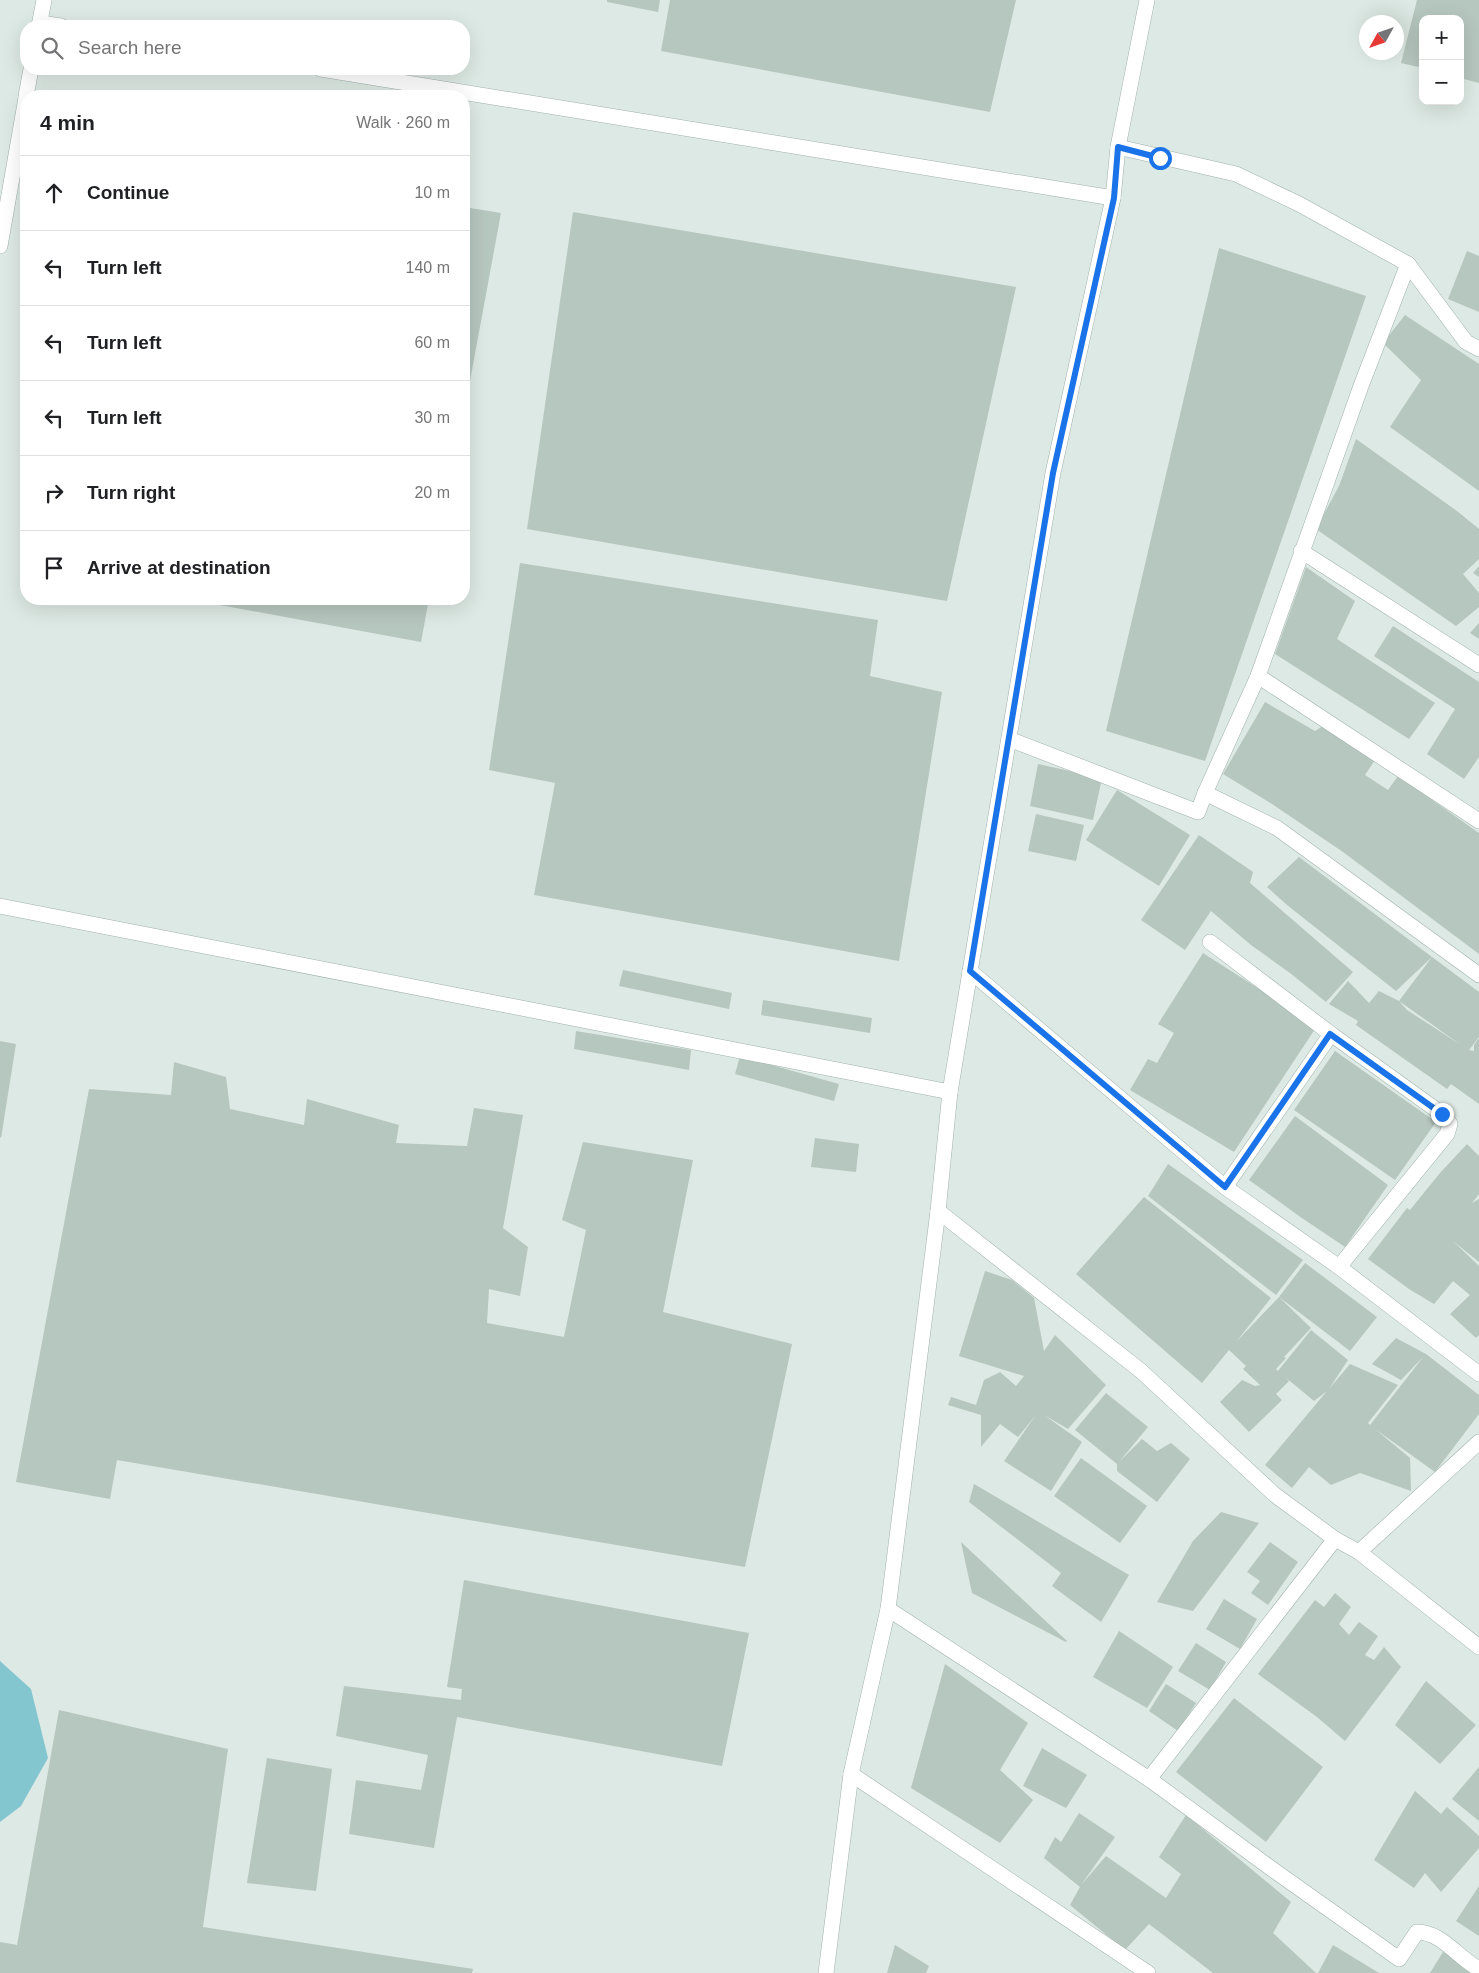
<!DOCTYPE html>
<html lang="en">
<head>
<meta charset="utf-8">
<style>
	:root { --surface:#fff; --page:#f2f2f2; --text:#202124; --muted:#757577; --line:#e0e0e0 }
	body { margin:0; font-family:Arial,sans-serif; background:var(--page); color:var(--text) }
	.controls { position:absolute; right:15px; top:15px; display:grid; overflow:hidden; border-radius:10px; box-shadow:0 5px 20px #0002 }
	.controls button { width:45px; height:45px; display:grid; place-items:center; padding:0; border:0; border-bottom:1px solid var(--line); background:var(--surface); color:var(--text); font:25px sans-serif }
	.compass { position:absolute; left:1359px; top:15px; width:45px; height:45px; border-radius:50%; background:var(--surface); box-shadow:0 5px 20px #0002; rotate:230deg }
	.stop { position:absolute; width:15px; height:15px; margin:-11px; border:4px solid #1a73e8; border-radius:50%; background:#fff }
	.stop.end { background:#1a73e8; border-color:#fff; box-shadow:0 1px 5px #0008 }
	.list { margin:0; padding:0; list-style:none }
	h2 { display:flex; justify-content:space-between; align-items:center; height:65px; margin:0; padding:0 20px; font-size:21px }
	h2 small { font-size:16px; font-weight:400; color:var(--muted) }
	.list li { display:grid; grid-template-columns:32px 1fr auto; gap:15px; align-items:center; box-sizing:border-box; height:75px; padding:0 20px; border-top:1px solid var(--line) }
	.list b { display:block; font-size:19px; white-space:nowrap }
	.list em { font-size:16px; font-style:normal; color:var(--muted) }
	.icon { flex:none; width:28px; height:28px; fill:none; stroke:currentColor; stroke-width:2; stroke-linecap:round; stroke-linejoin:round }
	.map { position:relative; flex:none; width:1479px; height:1973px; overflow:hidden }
	.search { position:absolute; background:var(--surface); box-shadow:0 5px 20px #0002; left:20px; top:20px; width:450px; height:55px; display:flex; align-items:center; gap:12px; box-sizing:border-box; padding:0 18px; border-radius:20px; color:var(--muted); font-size:19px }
	.panel { position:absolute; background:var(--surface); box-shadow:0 5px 20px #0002; left:20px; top:90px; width:450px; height:515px; border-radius:20px }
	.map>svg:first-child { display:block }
	.water { fill:#84c6d0 }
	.building { fill:#b6c7bf }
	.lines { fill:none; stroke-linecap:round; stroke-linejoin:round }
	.minor-casing { stroke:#a0b1ab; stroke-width:16 }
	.minor { stroke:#fff; stroke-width:15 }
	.route { stroke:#1a73e8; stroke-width:6 }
</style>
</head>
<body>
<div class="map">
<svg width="1479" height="1973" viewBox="0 0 1479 1973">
	<rect width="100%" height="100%" fill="#dde9e4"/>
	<polygon class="water" points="0,1661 31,1689 48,1758 21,1806 0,1822"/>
	<g class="building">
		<polygon points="607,0 660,0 658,12 607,2"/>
		<polygon points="670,0 1016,0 990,112 661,51"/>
		<polygon points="1417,0 1479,0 1479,83 1460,78 1460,19 1423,19 1423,68 1401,63"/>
		<polygon points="464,207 501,213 465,408 464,408"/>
		<polygon points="573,212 1016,287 947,601 527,529"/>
		<polygon points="1219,248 1366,296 1205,761 1106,731"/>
		<polygon points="1467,251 1479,256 1479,312 1448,299"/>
		<polygon points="1405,315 1479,364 1479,491 1390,427 1421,380 1383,343"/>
		<polygon points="1356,439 1457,511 1479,529 1479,559 1463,574 1479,593 1479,607 1456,626 1316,529 1339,486"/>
		<polygon points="520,563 878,620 870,676 942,692 899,961 534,895 555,783 489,770"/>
		<polygon points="1479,566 1479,577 1473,573"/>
		<polygon points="1306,567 1355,601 1337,639 1435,703 1409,739 1275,654"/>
		<polygon points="187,599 429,599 421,642"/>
		<polygon points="1479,623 1479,639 1470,633"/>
		<polygon points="1393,626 1479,682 1479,757 1464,779 1427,754 1455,709 1374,656"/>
		<polygon points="1265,702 1315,731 1323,726 1375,760 1365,775 1388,790 1398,776 1479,833 1479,954 1343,852 1272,804 1223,774"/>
		<polygon points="1038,764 1102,778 1093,820 1030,806"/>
		<polygon points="1117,790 1190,835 1159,886 1086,840"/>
		<polygon points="1036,814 1084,825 1076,861 1028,851"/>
		<polygon points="1199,835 1253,872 1250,883 1353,972 1326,1002 1290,973 1251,945 1211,911 1185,950 1141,920"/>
		<polygon points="1299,857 1432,957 1396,991 1287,905 1267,887"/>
		<polygon points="1203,953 1317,1026 1234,1152 1130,1090 1148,1059 1157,1063 1174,1033 1158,1024"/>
		<polygon points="1432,957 1479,992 1479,1037 1469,1050 1474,1051 1474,1045 1479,1038 1479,1104 1451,1084 1447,1089 1356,1025 1358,1021 1329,1004 1348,981 1369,1003 1379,991 1399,1001 1407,1010 1461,1045 1399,1001"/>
		<polygon points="623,970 732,993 729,1009 619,986"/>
		<polygon points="763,1000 872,1018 870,1033 761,1015"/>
		<polygon points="576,1031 691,1050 689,1070 574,1049"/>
		<polygon points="0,1041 16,1044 1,1138 0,1137"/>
		<polygon points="1335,1051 1436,1122 1395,1180 1294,1110"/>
		<polygon points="740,1056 839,1084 834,1101 735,1074"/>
		<polygon points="174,1062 226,1077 230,1109 304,1125 307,1099 399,1125 396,1143 467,1146 474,1108 523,1115 503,1228 528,1247 520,1296 489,1289 487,1323 564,1337 586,1230 562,1220 583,1142 693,1160 663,1312 792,1344 745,1567 117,1460 110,1499 16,1482 89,1089 171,1095"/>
		<polygon points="1295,1116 1388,1185 1345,1247 1299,1216 1249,1180"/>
		<polygon points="815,1138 859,1144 856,1172 811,1167"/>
		<polygon points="1467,1144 1479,1156 1479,1194 1472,1203 1479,1199 1479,1262 1453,1241 1479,1266 1479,1335 1476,1338 1450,1314 1470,1295 1453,1281 1434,1304 1409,1289 1368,1259 1407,1208 1410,1210 1440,1173"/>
		<polygon points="1168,1164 1303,1260 1276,1295 1148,1196"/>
		<polygon points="1144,1197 1271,1298 1236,1342 1279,1297 1311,1328 1284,1357 1286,1358 1276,1369 1278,1371 1311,1330 1348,1360 1329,1389 1350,1364 1398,1385 1368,1423 1370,1425 1424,1356 1401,1380 1372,1364 1396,1338 1426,1354 1479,1395 1479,1414 1435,1472 1375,1429 1410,1458 1411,1491 1360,1473 1331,1485 1309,1467 1292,1488 1265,1465 1327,1391 1314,1401 1285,1377 1289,1381 1276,1394 1282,1400 1249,1432 1220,1402 1242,1380 1255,1386 1260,1385 1243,1369 1246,1366 1229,1350 1202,1383 1076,1274"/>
		<polygon points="1305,1263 1377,1317 1350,1351 1279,1297"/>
		<polygon points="985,1271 1012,1280 1034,1298 1044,1351 1055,1335 1106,1385 1068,1429 1044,1415 1082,1442 1051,1491 1004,1461 1035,1416 1018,1437 1000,1424 981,1447 981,1415 948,1405 951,1397 976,1405 984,1380 1000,1372 1016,1386 1024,1376 959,1356"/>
		<polygon points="1106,1393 1148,1427 1119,1462 1142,1439 1157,1451 1171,1443 1190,1459 1157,1502 1117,1471 1117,1464 1075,1430"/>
		<polygon points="1081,1458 1147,1506 1120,1543 1054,1496"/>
		<polygon points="974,1484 1129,1575 1101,1622 1052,1586 1061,1573 969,1502"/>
		<polygon points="1221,1512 1259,1523 1193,1611 1157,1602 1193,1541"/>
		<polygon points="961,1542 1067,1641 1066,1642 972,1593"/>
		<polygon points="1270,1542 1298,1562 1268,1605 1251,1593 1260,1581 1247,1572"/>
		<polygon points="464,1580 749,1633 722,1766 457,1717 434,1848 349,1834 356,1780 421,1790 428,1755 336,1736 344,1686 461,1700 462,1689 447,1687"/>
		<polygon points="1335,1593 1351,1607 1339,1624 1349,1635 1359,1622 1378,1636 1365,1655 1374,1660 1384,1647 1401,1667 1345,1741 1317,1717 1258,1674 1315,1600 1324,1607"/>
		<polygon points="1224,1599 1257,1619 1240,1649 1206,1629"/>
		<polygon points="1119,1631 1173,1667 1147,1708 1093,1677"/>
		<polygon points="1196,1643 1226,1662 1210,1690 1178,1671"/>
		<polygon points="945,1664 1028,1723 1000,1770 1033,1800 1000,1843 911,1788"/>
		<polygon points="1426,1681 1476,1725 1440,1764 1395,1725"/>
		<polygon points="1166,1684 1196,1703 1178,1731 1149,1711"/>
		<polygon points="1234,1698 1323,1767 1266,1842 1176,1772"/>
		<polygon points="59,1710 228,1749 203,1927 473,1969 472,1973 0,1973 0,1942 17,1945"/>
		<polygon points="1042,1748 1087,1775 1066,1808 1023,1786"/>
		<polygon points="267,1758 332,1769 316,1891 247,1883"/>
		<polygon points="1479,1767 1479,1821 1452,1799"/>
		<polygon points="1415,1791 1441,1814 1447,1807 1479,1836 1479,1848 1441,1892 1425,1873 1414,1888 1374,1860"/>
		<polygon points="1079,1813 1115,1837 1081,1885 1106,1856 1166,1898 1181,1874 1159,1857 1186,1815 1291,1902 1273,1933 1316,1973 1213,1973 1149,1924 1125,1950 1070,1905 1080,1887 1044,1858 1055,1837 1061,1842"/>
		<polygon points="1479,1886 1479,1936 1456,1921"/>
		<polygon points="895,1945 929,1966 926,1973 887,1973"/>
		<polygon points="1333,1945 1379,1973 1318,1973"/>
		<polygon points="1443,1952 1478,1973 1430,1973"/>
	</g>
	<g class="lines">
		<defs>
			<g id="minor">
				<polyline points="40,23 61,26"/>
				<polyline points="39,26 44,0"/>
				<polyline points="321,69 1113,198"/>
				<polyline points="26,96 31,69"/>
				<polyline points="1118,147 1236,174 1299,204 1408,264 1466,342 1479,349"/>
				<polyline points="0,246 26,98"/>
				<polyline points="1301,551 1479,665"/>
				<polyline points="1258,676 1479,821"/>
				<polyline points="1009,739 1198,812 1205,793 1258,676 1361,386 1408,264"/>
				<polyline points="1205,793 1277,828 1479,975"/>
				<polyline points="0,906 950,1092"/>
				<polyline points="1210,942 1331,1034 1442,1114 1450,1124 1447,1134 1339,1267"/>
				<polyline points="970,971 1225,1187 1339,1267 1479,1374"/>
				<polyline points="1225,1187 1331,1034"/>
				<polyline points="938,1211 1141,1371 1275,1495 1335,1539 1359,1552 1479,1647"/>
				<polyline points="1359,1552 1479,1442"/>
				<path d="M888,1609L1149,1779L1272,1869L1399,1959L1417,1932C1442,1932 1458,1958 1479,1969"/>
				<polyline points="851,1774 1148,1973"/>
				<polyline points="1149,1779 1335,1539"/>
				<polyline points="826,1973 851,1774 888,1609 938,1211 950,1092 1053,473 1113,198 1118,147 1147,0"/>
			</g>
		</defs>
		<use href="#minor" class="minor-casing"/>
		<use href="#minor" class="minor"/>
	</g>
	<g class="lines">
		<polyline class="route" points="1160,158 1118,147 1114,198 1053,473 970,971 1225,1187 1330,1034 1442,1114"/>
	</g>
</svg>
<div class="controls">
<button>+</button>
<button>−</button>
</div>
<svg class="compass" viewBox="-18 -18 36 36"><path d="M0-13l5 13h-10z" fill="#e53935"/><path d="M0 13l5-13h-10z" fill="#757577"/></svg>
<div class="stop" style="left:1160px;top:158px"></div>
<div class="stop end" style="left:1442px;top:1114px"></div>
<div class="search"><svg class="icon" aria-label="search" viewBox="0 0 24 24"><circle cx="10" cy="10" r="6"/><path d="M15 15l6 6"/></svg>Search here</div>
<section class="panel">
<h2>4 min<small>Walk · 260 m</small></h2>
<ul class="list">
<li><svg class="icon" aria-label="ahead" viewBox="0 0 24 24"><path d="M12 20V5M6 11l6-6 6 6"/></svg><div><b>Continue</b></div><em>10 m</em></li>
<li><svg class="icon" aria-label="left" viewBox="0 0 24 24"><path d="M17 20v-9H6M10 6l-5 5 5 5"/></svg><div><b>Turn left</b></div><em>140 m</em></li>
<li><svg class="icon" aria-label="left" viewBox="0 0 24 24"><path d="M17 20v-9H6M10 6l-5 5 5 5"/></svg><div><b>Turn left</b></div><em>60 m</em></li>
<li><svg class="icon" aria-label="left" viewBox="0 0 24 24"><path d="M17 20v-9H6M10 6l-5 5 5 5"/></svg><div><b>Turn left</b></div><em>30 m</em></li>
<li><svg class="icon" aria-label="right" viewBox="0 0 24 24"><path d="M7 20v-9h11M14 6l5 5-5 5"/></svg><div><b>Turn right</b></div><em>20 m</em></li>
<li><svg class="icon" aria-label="arrive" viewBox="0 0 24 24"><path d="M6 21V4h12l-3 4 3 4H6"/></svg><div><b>Arrive at destination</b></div></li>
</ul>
</section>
</div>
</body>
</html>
